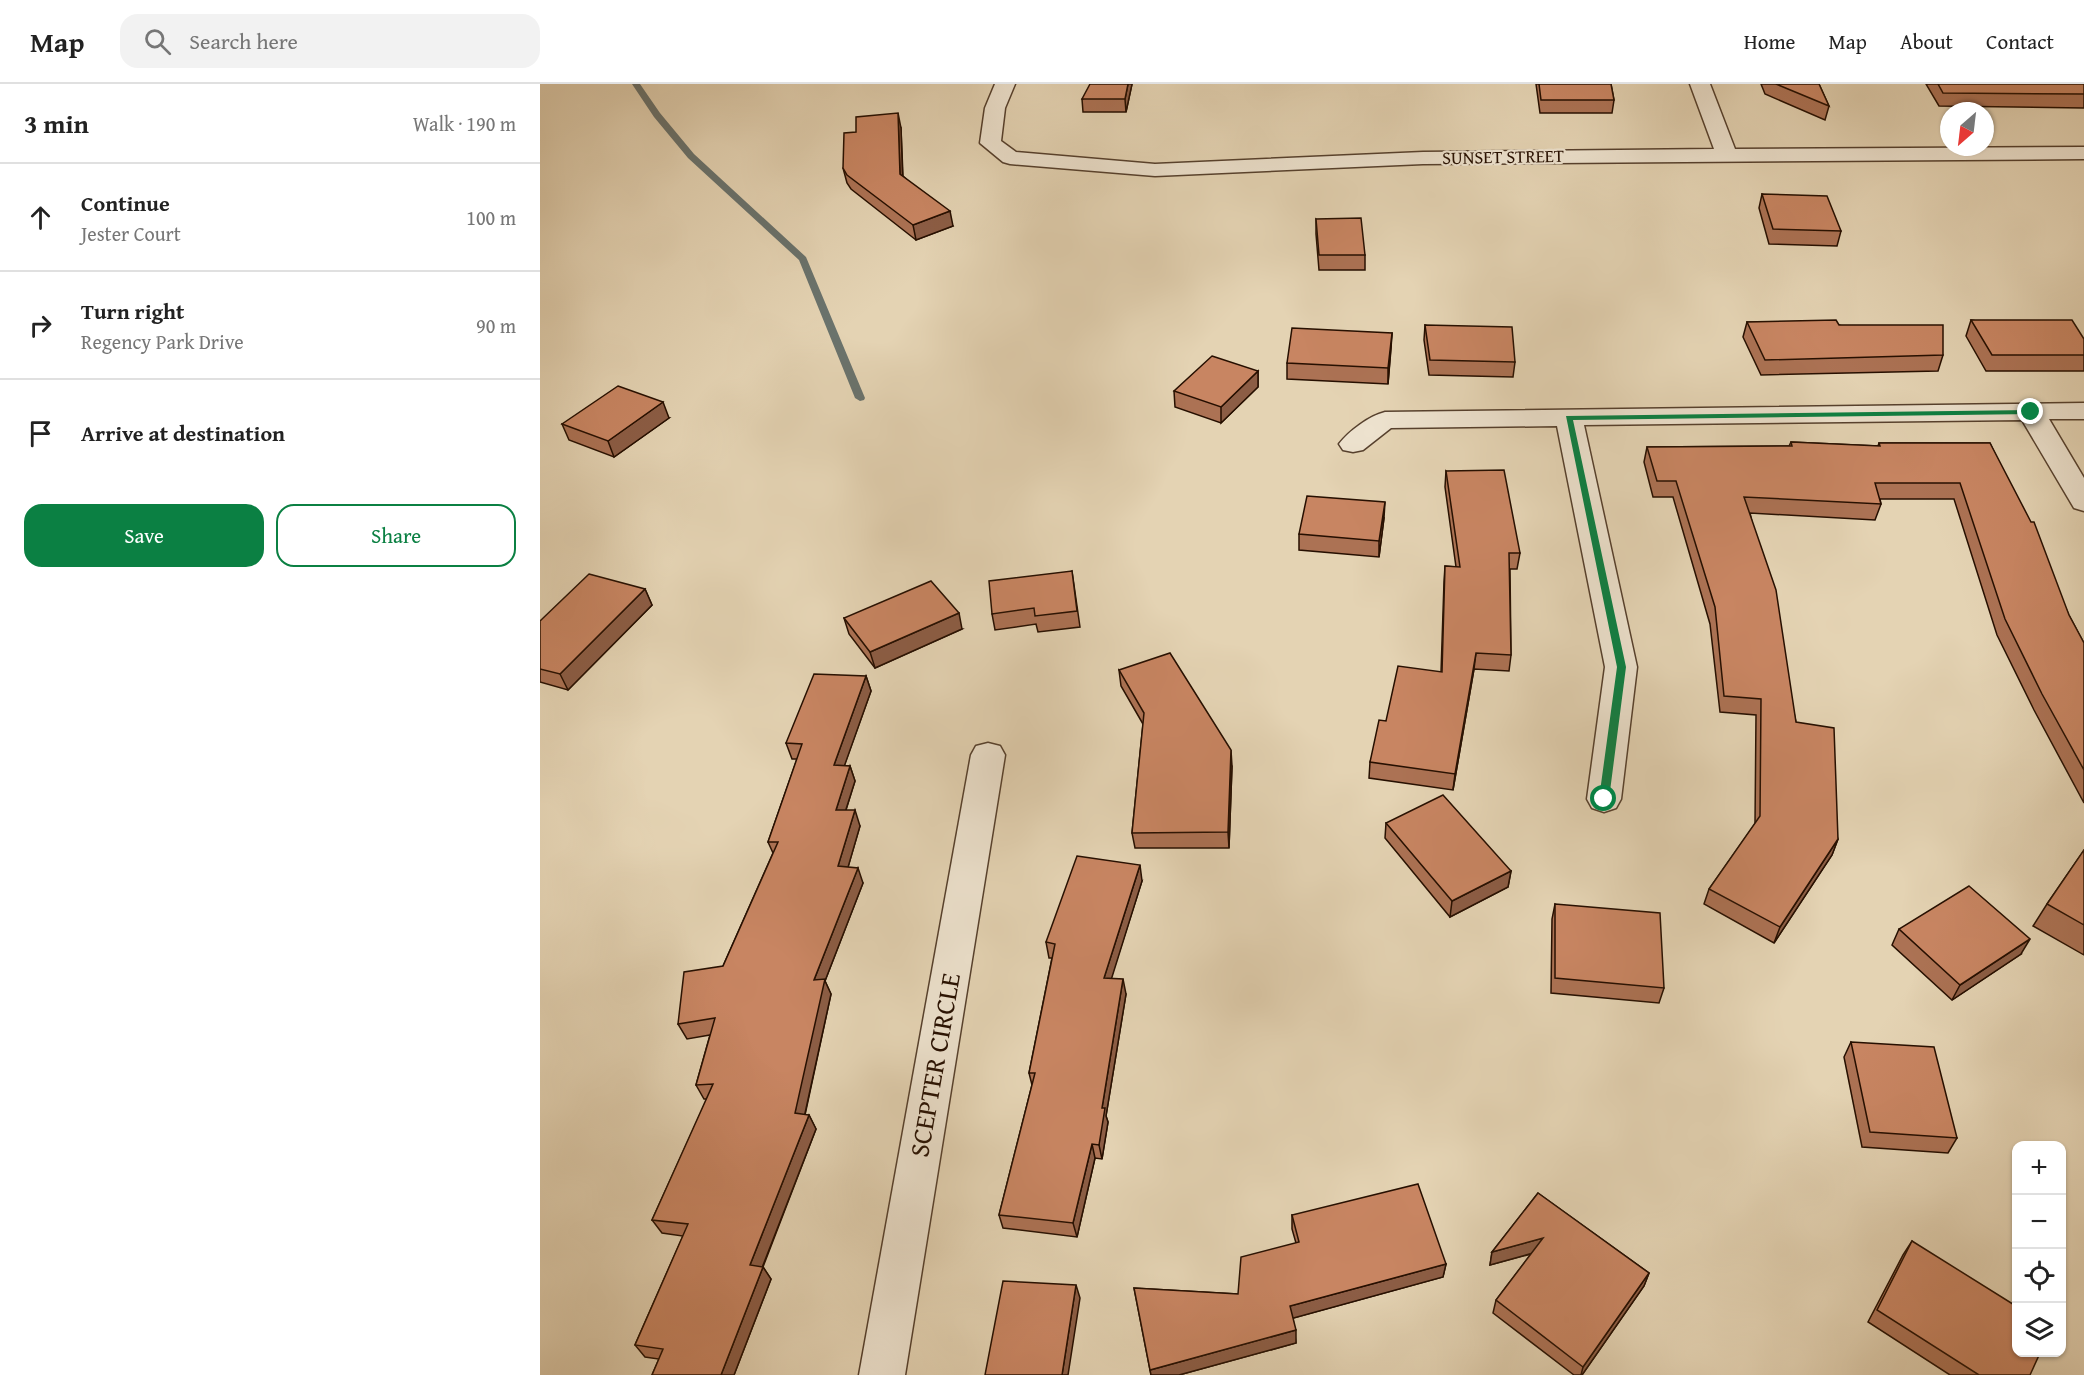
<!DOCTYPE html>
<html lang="en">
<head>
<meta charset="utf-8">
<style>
	:root { --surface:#fff; --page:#f2f2f2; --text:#222; --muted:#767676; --line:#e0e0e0; --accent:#0b8043 }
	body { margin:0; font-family:"Gentium Book Plus",serif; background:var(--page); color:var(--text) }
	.controls { position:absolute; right:18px; bottom:18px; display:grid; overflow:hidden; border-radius:12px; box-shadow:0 2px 4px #0004 }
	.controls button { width:54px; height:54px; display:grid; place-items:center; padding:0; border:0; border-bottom:2px solid var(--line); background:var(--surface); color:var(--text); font:30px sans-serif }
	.compass { position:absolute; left:1400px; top:18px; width:54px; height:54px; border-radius:50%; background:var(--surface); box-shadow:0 2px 4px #0004; rotate:208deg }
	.stop { position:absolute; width:18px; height:18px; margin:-14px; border:4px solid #0b8043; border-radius:50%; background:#fff }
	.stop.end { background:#0b8043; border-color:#fff; box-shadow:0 2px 6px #0008 }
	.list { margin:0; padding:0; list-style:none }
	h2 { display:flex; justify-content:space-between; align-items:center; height:78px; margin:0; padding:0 24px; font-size:26px }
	h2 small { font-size:20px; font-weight:400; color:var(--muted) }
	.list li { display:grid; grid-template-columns:39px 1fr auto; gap:18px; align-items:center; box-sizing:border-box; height:108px; padding:0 24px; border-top:2px solid var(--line) }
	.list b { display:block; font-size:22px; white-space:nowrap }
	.list p { margin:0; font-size:20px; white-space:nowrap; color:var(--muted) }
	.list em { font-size:20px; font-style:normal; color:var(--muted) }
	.actions { display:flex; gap:12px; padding:18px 24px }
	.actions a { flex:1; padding:14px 0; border:2px solid var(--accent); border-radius:18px; text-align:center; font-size:21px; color:var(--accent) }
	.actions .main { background:var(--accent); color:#fff }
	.icon { flex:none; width:33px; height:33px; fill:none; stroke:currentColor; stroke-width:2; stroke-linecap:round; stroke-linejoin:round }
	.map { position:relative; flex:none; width:1544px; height:1291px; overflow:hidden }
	header { display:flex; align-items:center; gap:36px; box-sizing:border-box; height:84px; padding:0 30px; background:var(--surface); border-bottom:2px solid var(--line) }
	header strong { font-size:28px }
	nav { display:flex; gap:33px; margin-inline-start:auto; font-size:21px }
	.search { width:420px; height:54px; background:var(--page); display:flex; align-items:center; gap:15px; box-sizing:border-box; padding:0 21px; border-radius:18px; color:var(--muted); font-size:22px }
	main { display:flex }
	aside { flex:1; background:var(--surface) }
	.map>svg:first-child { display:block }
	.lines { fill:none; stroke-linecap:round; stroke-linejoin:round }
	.stream { fill:#6a736d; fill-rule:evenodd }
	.minor-casing { stroke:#56402d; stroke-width:3 }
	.minor { fill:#ede2ce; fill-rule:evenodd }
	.wall { fill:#ac7254; stroke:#260f00; stroke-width:1.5 }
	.shaded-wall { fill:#8c5d45; stroke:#260f00; stroke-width:1.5 }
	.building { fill:#c88562; stroke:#260f00; stroke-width:1.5 }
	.route { fill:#0b8043 }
	.labels { text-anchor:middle; stroke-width:4.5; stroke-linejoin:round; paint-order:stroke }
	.far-street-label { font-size:18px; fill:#260f00; stroke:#ede2ce }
	.near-street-label { font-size:27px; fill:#260f00; stroke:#ede2ce }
</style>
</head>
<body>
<header>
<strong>Map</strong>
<div class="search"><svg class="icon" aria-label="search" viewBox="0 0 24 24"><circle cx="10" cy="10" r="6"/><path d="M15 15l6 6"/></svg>Search here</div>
<nav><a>Home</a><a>Map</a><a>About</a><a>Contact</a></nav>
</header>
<main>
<aside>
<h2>3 min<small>Walk · 190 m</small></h2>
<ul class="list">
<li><svg class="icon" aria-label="ahead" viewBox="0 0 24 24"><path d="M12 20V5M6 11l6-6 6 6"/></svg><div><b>Continue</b><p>Jester Court</p></div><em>100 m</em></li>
<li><svg class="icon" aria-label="right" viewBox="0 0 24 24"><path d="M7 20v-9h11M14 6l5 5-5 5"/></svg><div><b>Turn right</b><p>Regency Park Drive</p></div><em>90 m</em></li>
<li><svg class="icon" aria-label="arrive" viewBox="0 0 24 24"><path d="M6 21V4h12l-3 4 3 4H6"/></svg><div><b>Arrive at destination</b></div></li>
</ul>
<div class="actions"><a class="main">Save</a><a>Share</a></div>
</aside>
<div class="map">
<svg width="1544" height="1291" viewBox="0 0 1544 1291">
	<rect width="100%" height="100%" fill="#e4d3b3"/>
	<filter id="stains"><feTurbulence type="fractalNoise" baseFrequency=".00333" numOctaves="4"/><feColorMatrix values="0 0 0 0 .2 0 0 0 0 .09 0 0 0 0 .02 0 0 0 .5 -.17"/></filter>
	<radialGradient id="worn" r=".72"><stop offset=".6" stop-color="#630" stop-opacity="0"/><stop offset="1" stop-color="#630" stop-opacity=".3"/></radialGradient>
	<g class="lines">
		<polygon class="stream" points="92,0 100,0 120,29 154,70 266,173 325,314 324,316 320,317 315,314 259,176 148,74 114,33"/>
		<defs>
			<g id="minor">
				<polygon points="455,0 475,0 465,24 461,57 476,68 615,80 883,68 1174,65 1150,0 1170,0 1195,65 1544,63 1544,75 883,80 615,92 470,80 463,78 440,59 445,24"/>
				<path d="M1544,319V335H1509L1544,394V427L1534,424L1482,336L1044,341L1097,583L1081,715L1076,724L1064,728L1052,724L1047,715L1065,583L1017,342L851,344L823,366L813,368L803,366L799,360C809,347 829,332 845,328Z"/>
				<polygon points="448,659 460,662 465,671 365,1291 319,1291 431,671 436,662"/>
			</g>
		</defs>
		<use href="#minor" class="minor-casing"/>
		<use href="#minor" class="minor"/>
	</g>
	<g class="wall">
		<polygon points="592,0 586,28 543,28 542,15"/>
		<polygon points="996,0 1071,0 1074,16 1072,29 1000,29"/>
		<polygon points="1221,0 1279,0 1289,22 1285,36 1225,10"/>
		<polygon points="1386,0 1544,0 1544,24 1399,22"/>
		<polygon points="361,44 363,92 413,142 376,156 311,105 307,99 303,84"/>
		<polygon points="1222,110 1301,147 1297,162 1229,160 1219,124"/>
		<polygon points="776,135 825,171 825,186 779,186 776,150"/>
		<polygon points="1431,236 1544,255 1544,287 1446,287 1426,252"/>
		<polygon points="1207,238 1299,241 1403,271 1398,287 1221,291 1203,253"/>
		<polygon points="885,241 975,278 973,293 889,291 884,256"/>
		<polygon points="852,249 848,300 747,295 747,279"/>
		<polygon points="718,287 718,303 681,339 635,323 634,307"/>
		<polygon points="129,334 74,373 29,356 22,340"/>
		<polygon points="1251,358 1338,362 1339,359 1450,359 1529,531 1544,559 1544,719 1494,626 1457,551 1414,415 1340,415 1341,420 1335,436 1210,429 1256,638 1298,755 1292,771 1234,859 1164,820 1169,805 1215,740 1216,631 1180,628 1170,540 1133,413 1113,413 1104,378 1107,363 1249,362"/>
		<polygon points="906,387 980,469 977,485 970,485 971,571 969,587 934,585 913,706 829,694 830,678 846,637 901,588 904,498 905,482 916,483 905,403"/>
		<polygon points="844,434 839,473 759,466 759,450"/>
		<polygon points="532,487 540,543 498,548 496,540 455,546 452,530"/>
		<polygon points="105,505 112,521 28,606 0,598 0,537"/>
		<polygon points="304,534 422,545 335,584 309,550"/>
		<polygon points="579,586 692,682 689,764 595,764 592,749 603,640 581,602"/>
		<polygon points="326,592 331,607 304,682 310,682 315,697 306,726 320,742 308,783 323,799 285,897 291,910 265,1031 269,1031 276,1045 223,1183 231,1195 194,1291 112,1291 119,1275 105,1273 95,1261 143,1152 122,1149 112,1136 167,1015 164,1015 156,1001 170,951 147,955 138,940 183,882 233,769 228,758 257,675 252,675 246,659"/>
		<polygon points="846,739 971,787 968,803 910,833 845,754"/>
		<polygon points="1544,766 1544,871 1493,842 1507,820"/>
		<polygon points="602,797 571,894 586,910 566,1032 568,1038 562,1075 555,1074 537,1153 463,1144 459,1131 492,1001 489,989 512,874 509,874 506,858"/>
		<polygon points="1015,820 1124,904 1119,919 1011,909 1012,835"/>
		<polygon points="1359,845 1481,870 1412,916 1352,861"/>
		<polygon points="1311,958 1417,1054 1408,1069 1322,1063 1304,973"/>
		<polygon points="998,1109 1109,1189 1104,1202 1042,1291 1034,1291 953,1229 956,1216 991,1170 950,1181 952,1168"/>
		<polygon points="752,1131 906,1180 903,1193 753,1234 756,1259 639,1291 611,1291 594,1204 698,1210 756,1159 752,1145"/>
		<polygon points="1372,1157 1490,1291 1410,1291 1328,1238 1363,1171"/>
	</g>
	<g class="shaded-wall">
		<polygon points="588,0 592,0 586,28 585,15"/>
		<polygon points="358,29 361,44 363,105 360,90"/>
		<polygon points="410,127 413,142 376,156 373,141"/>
		<polygon points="852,249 851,265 848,300 848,284"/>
		<polygon points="718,287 718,303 681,339 681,323"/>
		<polygon points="123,318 129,334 74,373 68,357"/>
		<polygon points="845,418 844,434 839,473 839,457"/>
		<polygon points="105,505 112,521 28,606 20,590"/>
		<polygon points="419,529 422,545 335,584 330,568"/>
		<polygon points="936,569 934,585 913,706 915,690"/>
		<polygon points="326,592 331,607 299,697 294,681"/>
		<polygon points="691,666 692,682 689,764 688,748"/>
		<polygon points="310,682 315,697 301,741 296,726"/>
		<polygon points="315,726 320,742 304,797 298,782"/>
		<polygon points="1298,755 1292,771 1234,859 1240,843"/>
		<polygon points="600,781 602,797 567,909 564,894"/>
		<polygon points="318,784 323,799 285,897 291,910 262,1043 255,1029 274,896"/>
		<polygon points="971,787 968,803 910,833 912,817"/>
		<polygon points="1490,855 1481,870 1412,916 1420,901"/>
		<polygon points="583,895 586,910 566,1032 568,1038 562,1075 559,1061 562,1024"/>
		<polygon points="269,1031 276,1045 218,1194 210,1181"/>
		<polygon points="552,1060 555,1074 537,1153 533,1139"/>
		<polygon points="1003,1154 1000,1167 950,1181 952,1168"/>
		<polygon points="906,1180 903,1193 750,1235 750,1222"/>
		<polygon points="223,1183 231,1195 194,1291 181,1291"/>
		<polygon points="1109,1189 1104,1202 1042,1291 1041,1291 1043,1283"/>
		<polygon points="536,1201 540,1214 528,1291 522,1291"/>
		<polygon points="756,1246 756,1259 639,1291 611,1291 610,1286"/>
	</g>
	<g class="building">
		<polygon points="550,0 588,0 585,15 542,15"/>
		<polygon points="999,0 1071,0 1074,16 1001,16"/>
		<polygon points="1236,0 1279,0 1289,22"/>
		<polygon points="1398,0 1544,0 1544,10 1403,9"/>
		<polygon points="358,29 360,90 410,127 373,141 307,91 303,84 304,49 316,48 316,33"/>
		<polygon points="1222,110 1287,112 1301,147 1233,145"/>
		<polygon points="821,134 825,171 779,171 776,135"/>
		<polygon points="1296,236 1299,241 1403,241 1403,271 1225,276 1207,238"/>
		<polygon points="1431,236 1532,236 1544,255 1544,271 1452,271"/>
		<polygon points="885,241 972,243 975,278 890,276"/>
		<polygon points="752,244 852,249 848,284 747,279"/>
		<polygon points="672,272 718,287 681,323 634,307"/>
		<polygon points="78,302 123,318 68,357 22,340"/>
		<polygon points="1251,358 1340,362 1339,359 1450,359 1491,438 1494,438 1529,531 1544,559 1544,686 1502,610 1465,535 1420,399 1335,399 1341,420 1204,413 1236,506 1256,638 1294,644 1298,755 1240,843 1169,805 1220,732 1221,615 1184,612 1175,523 1136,397 1117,397 1107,363 1252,362"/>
		<polygon points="964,386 980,469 969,469 971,571 936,569 915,690 830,678 839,636 846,637 858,582 902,588 905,482 920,483 906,387"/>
		<polygon points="767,412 845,418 839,457 759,450"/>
		<polygon points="532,487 537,527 495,532 494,524 452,530 449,497"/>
		<polygon points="49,490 105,505 20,590 0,585 0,537"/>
		<polygon points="391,497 419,529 330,568 304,534"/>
		<polygon points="630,569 691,666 688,748 592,749 604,629 579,586"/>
		<polygon points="274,590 326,592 294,681 310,682 296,726 315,726 298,782 318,784 274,896 285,895 255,1029 269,1031 210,1181 223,1183 181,1291 112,1291 123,1265 95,1261 148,1140 112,1136 173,1000 156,1001 175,934 138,940 144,888 183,882 238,758 228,758 262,660 246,659"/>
		<polygon points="903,711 971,787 912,817 846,739"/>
		<polygon points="1544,766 1544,841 1507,820"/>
		<polygon points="537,772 600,781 564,894 583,895 562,1024 565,1024 559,1061 552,1060 533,1139 459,1131 495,989 489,989 515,860 506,858"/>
		<polygon points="1429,802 1490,855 1420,901 1359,845"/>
		<polygon points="1015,820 1120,829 1124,904 1015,894"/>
		<polygon points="1311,958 1394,963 1417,1054 1330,1048"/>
		<polygon points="878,1100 906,1180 750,1222 756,1246 610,1286 594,1204 698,1210 701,1173 759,1158 752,1131"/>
		<polygon points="998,1109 1109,1189 1043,1283 956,1216 1003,1154 952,1168"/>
		<polygon points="1372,1157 1476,1222 1476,1269 1500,1269 1490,1291 1439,1291 1337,1226"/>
		<polygon points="463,1197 536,1201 522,1291 445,1291"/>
	</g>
	<polygon class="route" points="1491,326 1495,328 1494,330 1033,336 1086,583 1069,715 1064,718 1061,717 1059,715 1077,583 1026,332"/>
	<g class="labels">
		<g class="far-street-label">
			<text transform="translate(963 73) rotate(-1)" y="6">SUNSET STREET</text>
		</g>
		<g class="near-street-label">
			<text transform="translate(395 981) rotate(-80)" y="9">SCEPTER CIRCLE</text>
		</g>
	</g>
	<rect width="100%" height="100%" filter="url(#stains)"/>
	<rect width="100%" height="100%" fill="url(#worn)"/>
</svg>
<div class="controls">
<button>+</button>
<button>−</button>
<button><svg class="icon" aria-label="locate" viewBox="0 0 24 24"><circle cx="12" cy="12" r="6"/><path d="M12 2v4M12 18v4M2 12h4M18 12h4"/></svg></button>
<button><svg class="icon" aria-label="layers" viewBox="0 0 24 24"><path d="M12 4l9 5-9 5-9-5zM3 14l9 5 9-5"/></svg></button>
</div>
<svg class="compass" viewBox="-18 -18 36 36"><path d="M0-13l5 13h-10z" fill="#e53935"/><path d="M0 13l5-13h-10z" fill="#767676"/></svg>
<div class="stop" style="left:1064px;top:715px"></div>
<div class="stop end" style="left:1491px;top:328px"></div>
</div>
</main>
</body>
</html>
